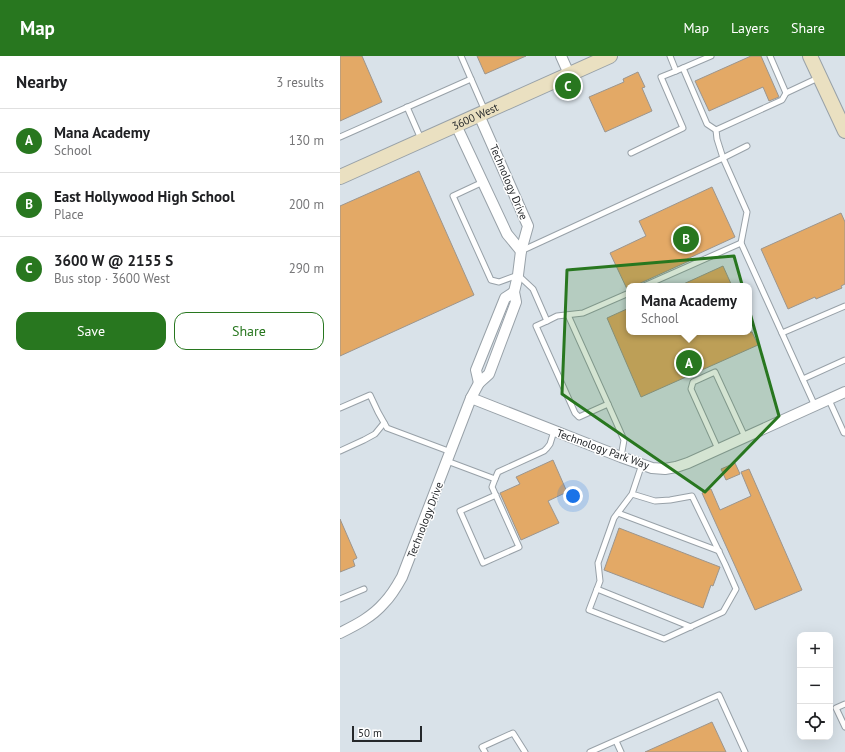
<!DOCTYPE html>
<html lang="en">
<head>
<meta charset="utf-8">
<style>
	:root { --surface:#fff; --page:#f2f2f2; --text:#202124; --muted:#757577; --line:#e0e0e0; --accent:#28771f }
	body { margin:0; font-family:"PT Sans",sans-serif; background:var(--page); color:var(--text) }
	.controls { position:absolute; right:12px; bottom:12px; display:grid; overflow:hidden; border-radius:8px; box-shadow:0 4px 16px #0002 }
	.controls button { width:36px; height:36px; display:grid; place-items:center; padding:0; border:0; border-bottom:1px solid var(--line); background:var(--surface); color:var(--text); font:20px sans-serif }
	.scale { position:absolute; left:12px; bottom:10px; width:70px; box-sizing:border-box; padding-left:4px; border:2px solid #25282b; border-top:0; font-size:11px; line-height:14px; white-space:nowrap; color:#25282b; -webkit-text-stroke:3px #fff; paint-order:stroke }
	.you { position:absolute; left:233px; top:440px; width:14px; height:14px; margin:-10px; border:3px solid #fff; border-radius:50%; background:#1a73e8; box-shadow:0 0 0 6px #1a73e833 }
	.badge { display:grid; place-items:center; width:26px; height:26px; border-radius:50%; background:var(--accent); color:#fff; font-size:13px; font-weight:700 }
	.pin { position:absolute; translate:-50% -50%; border:2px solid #fff; box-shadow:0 1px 4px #0006 }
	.popup { position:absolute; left:286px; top:227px; width:126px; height:52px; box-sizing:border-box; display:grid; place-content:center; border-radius:8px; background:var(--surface); filter:drop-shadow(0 1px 3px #0005); font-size:13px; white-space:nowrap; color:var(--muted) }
	.popup b { font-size:15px; color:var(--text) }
	.popup::after { content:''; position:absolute; left:50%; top:100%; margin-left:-8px; border:8px solid transparent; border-top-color:var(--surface) }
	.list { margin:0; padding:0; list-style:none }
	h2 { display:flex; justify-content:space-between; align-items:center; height:52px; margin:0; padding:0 16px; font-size:17px }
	h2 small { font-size:13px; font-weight:400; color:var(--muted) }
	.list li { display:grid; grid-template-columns:26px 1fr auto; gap:12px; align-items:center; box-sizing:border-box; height:64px; padding:0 16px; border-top:1px solid var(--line) }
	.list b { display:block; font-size:15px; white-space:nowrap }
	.list p { margin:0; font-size:13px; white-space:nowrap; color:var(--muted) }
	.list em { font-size:13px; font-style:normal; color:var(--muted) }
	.actions { display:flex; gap:8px; padding:12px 16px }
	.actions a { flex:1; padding:9px 0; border:1px solid var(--accent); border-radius:12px; text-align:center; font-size:14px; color:var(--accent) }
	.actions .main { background:var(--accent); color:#fff }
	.icon { flex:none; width:22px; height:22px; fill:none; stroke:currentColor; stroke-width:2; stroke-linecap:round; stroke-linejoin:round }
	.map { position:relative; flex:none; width:505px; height:696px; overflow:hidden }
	header { display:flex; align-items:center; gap:24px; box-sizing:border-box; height:56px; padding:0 20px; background:var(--accent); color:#fff }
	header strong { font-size:19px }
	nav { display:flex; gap:22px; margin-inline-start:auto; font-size:14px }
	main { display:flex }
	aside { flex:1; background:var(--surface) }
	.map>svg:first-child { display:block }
	.building { fill:#e3a966; stroke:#9c958d }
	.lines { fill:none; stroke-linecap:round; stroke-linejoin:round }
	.lane-casing { stroke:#98a1a8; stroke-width:7 }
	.street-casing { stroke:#98a1a8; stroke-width:12 }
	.secondary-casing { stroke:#98a1a8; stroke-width:16 }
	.lane { stroke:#fff; stroke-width:5 }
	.street { stroke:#fff; stroke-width:10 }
	.secondary { stroke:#eae0c1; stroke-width:14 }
	.marked { fill:#28771f; fill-opacity:0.2; stroke:#28771f; stroke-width:3; stroke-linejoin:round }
	.labels { text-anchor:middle; stroke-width:3; stroke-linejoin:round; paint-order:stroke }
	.street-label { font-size:11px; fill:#25282b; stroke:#fff }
</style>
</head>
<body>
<header>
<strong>Map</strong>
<nav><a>Map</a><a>Layers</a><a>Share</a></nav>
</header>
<main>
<aside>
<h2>Nearby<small>3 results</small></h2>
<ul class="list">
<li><span class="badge">A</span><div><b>Mana Academy</b><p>School</p></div><em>130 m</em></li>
<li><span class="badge">B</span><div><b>East Hollywood High School</b><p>Place</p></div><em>200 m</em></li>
<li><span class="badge">C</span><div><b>3600 W @ 2155 S</b><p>Bus stop · 3600 West</p></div><em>290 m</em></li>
</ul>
<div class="actions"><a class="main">Save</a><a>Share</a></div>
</aside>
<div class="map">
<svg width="505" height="696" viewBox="0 0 505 696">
	<rect width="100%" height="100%" fill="#d9e2e9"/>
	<g class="building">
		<polygon points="0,0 22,0 42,46 0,65"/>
		<polygon points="137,0 186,0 145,18"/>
		<polygon points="411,0 421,0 439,41 429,45 423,31 369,55 355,25"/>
		<polygon points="298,16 305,31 302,32 312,55 265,76 249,41 284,26 283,23"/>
		<polygon points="79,115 134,239 0,300 0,150"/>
		<polygon points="372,131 395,181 347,203 349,205 294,230 289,230 289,232 287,233 270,197 306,180 299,165"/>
		<polygon points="501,157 505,166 505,228 501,230 502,232 476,243 475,241 448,253 421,193"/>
		<polygon points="383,210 392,230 339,230"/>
		<polygon points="289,252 289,276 412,276 418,289 301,341 267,262"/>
		<polygon points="213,404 227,436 208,445 219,467 181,484 160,437 180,428 176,421"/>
		<polygon points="395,407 400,418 386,424 381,413"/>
		<polygon points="409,413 462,534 415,554 362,437 371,433 380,454 411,440 401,416"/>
		<polygon points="0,463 17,502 13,504 15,510 0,516"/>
		<polygon points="279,472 380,511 373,530 371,529 363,552 264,514"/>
		<polygon points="372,666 386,696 305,696"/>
	</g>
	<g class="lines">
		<defs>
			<g id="lane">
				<polyline points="121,0 145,55"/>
				<polyline points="330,0 336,15 371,0"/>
				<polyline points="430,0 446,37 478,22"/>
				<polyline points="343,12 367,68 376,74"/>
				<polyline points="67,51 81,83"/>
				<polyline points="0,81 131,23"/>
				<polyline points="407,90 383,102 377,83 376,74 442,44 446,37"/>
				<polyline points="291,97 343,72 321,21 336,15"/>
				<polyline points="143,126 113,140 151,224 159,226 178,219 193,233 207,265 217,260 243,257 289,237"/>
				<polyline points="181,195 383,102 407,156 401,187 475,350"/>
				<polyline points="304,230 401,187"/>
				<polyline points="207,265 196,270 235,357 239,361 268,348 228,259"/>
				<polyline points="442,277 505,250"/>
				<polyline points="463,323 505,304"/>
				<polyline points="489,344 504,377 505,377"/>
				<polyline points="268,348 284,384 281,401"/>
				<polyline points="0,352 30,339 38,356 47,372 111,396"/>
				<polyline points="378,393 351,333 353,326 375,316 405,381"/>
				<polyline points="0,395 24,384 35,378 44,367"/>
				<polyline points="107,405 155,423 152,431 179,491 143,507 120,455 156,439"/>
				<polyline points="155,423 158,416 204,395 207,392 210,388 214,375"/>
				<polyline points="292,438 315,445 330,444 352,440 385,508 396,533 383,556 324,583 249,554 260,525 258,507 274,462 292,438 302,408"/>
				<polyline points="278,457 379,495"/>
				<polyline points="257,533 351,571"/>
				<polyline points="0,543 24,533"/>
				<polyline points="505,648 496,652 505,671"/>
				<polyline points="276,685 281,696"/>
				<polyline points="145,696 142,691 173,677 185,696"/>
				<polyline points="250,696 379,639 405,696"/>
			</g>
			<g id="street">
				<polyline points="221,0 229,18"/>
				<polyline points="116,69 167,178 181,195"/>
				<polyline points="139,327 136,314 165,242 174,236"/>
				<polyline points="131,342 281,401 312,412 325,413 336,411 348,407 505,336"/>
				<path d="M0,577C16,569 32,561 44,547C52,539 57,530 62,521L131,342L139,327L149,318L176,246L174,236L178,219L181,195L188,170L139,59"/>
			</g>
			<g id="secondary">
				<polyline points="470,0 505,75"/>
				<path id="s1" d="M0,121L270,0"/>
			</g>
		</defs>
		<use href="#lane" class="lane-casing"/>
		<use href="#street" class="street-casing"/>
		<use href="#secondary" class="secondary-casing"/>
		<use href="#lane" class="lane"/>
		<use href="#street" class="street"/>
		<use href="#secondary" class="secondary"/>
	</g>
	<path class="marked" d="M394,200L439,360L365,436L222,338L227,214Z"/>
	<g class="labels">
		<g class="street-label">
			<text dy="4" stroke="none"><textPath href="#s1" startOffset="148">3600 West</textPath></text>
			<text transform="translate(169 126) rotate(67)" y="4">Technology Drive</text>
			<text transform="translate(263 393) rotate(20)" y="4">Technology Park Way</text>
			<text transform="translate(85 464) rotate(-69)" y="4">Technology Drive</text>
		</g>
	</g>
</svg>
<div class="controls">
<button>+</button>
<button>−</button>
<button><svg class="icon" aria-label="locate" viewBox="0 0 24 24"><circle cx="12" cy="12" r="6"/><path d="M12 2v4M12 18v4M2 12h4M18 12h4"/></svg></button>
</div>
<div class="scale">50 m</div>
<div class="you"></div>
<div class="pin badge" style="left:349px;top:307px">A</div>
<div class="popup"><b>Mana Academy</b>School</div>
<div class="pin badge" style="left:346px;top:183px">B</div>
<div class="pin badge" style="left:228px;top:30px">C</div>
</div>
</main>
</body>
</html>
